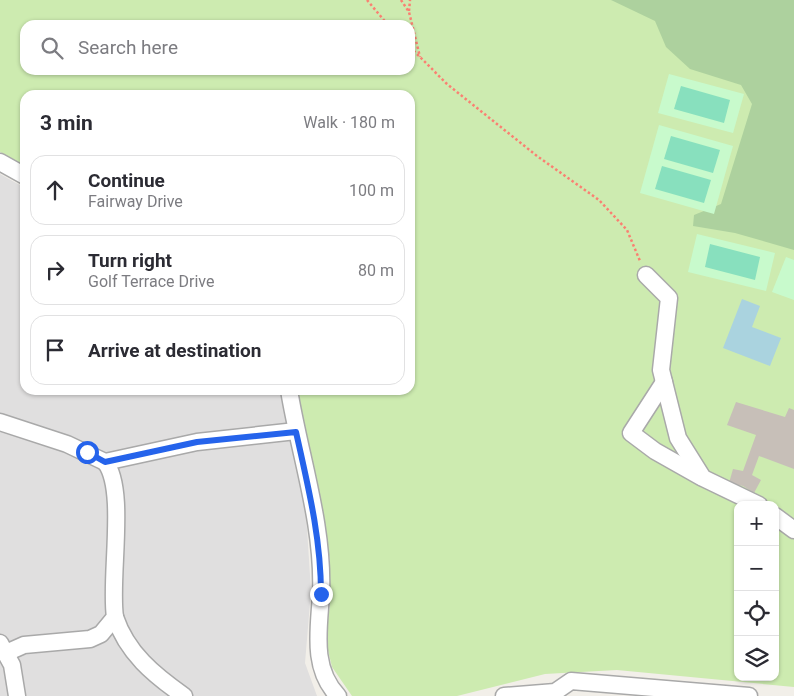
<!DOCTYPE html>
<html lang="en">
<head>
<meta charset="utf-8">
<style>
	:root { --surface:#fff; --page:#f7f7f7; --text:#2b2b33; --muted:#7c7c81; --line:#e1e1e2 }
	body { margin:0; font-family:Roboto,sans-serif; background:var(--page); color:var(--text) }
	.controls { position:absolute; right:15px; bottom:15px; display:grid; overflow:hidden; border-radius:10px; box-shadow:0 1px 4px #0004 }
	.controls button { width:45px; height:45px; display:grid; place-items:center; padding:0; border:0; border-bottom:1px solid var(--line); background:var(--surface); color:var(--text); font:25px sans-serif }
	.stop { position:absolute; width:15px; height:15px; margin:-11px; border:4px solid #2563eb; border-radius:50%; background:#fff }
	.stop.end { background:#2563eb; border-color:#fff; box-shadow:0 1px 5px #0008 }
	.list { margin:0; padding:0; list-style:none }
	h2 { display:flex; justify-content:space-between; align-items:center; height:65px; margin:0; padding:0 20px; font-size:21px }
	h2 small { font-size:16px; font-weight:400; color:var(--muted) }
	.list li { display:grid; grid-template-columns:32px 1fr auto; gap:15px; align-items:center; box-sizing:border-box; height:70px; margin:0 10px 10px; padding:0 10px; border:1px solid var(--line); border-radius:15px }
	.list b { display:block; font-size:19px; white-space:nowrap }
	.list p { margin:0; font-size:16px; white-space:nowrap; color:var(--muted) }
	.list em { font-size:16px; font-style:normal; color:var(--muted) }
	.icon { flex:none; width:28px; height:28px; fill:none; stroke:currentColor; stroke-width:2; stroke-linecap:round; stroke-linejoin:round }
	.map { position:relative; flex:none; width:794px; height:696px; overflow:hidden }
	.search { position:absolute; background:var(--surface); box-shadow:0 1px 4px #0004; left:20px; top:20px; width:395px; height:55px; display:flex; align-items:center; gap:12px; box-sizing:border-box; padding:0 18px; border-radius:15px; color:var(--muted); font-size:19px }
	.panel { position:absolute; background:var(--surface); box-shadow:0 1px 4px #0004; left:20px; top:90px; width:395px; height:305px; border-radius:15px }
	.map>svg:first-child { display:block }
	.residential { fill:#e0dfdf }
	.grass { fill:#cdebb0; fill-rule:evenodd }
	.forest { fill:#add19e }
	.park { fill:#c8facc }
	.pitch { fill:#88e0be }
	.water { fill:#aad3df }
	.building { fill:#c7bfb8 }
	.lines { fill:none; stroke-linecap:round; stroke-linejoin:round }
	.minor-casing { stroke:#a9a9a9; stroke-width:19 }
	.path { stroke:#fa8072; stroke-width:2.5; stroke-dasharray:2.5 2.5; stroke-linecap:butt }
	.minor { stroke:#fff; stroke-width:16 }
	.route { stroke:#2563eb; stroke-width:6 }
</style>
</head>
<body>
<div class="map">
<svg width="794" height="696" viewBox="0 0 794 696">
	<rect width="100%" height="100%" fill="#f2efe9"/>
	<polygon class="residential" points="0,174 25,188 25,390 280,390 306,513 311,591 305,663 317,696 0,696"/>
	<path class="grass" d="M0,0H794V687L617,670L545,674L457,696H352L332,667L325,638L330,606V560L297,390H410V95H25V166L0,152ZM25,25H410V70H25ZM738,505H775V677H738Z"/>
	<polygon class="forest" points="611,0 794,0 794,250 735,233 693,226 694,215 721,204 752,104 741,85 690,69 666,47 655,21"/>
	<g class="park">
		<polygon points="669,74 744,94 733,133 658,113"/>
		<polygon points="659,125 733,146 714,214 640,193"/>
		<polygon points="697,234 775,253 766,291 688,272"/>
		<polygon points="786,257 794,260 794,300 772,292"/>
	</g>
	<g class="pitch">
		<polygon points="681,86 730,100 724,123 674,109"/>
		<polygon points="671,136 720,150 713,173 664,159"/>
		<polygon points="662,166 711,180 704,203 655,189"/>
		<polygon points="710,244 760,257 755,280 705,267"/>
	</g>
	<polygon class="water" points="742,299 760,306 752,327 781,338 770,366 723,348"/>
	<polygon class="building" points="736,402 785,417 789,408 794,410 794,469 759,456 752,475 761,480 754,493 743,486 729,483 733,469 743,471 756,435 727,425"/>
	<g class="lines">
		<defs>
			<g id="minor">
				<polyline points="0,162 25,176"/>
				<polyline points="646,275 669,298 661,370 678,438 703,478 759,505"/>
				<polyline points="664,382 631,433 655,451 701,477"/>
				<path d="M289,390C300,457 324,525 321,594C319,629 311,668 338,696"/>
				<polyline points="0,422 67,444 105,462 197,442 296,431"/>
				<polyline points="775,516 794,530"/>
				<path d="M115,617C127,653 154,675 184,696"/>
				<polyline points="0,643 12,665 17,696"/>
				<path d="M6,653L24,645L90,639L101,634L115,617C109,579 127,489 105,462"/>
				<polyline points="504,696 555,692 571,681 749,696"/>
			</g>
		</defs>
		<use href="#minor" class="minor-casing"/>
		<g class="path">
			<polyline points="367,0 388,25"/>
			<polyline points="401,0 409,12 420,57"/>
			<polyline points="409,11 410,0"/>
			<polyline points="410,47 447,84 537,156 599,200 627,230 640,261"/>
		</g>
		<use href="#minor" class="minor"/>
	</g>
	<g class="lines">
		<path class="route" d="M87,452L105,462L197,442L296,432C308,486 321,538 321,594"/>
	</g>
</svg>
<div class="controls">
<button>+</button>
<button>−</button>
<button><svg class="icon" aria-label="locate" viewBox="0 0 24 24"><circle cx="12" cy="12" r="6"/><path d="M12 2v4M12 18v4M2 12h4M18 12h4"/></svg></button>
<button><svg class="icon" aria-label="layers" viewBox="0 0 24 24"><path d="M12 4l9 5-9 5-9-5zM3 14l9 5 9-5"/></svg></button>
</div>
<div class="stop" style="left:87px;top:452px"></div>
<div class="stop end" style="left:321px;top:594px"></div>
<div class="search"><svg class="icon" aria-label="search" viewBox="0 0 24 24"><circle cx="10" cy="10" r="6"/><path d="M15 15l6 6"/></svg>Search here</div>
<section class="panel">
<h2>3 min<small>Walk · 180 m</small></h2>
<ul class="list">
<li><svg class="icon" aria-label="ahead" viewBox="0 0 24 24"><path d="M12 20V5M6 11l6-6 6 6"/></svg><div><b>Continue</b><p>Fairway Drive</p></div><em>100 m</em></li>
<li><svg class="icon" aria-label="right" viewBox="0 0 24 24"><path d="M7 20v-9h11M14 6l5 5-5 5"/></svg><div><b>Turn right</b><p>Golf Terrace Drive</p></div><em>80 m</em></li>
<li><svg class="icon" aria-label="arrive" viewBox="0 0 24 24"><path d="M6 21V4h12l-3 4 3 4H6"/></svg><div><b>Arrive at destination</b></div></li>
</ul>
</section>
</div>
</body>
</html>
